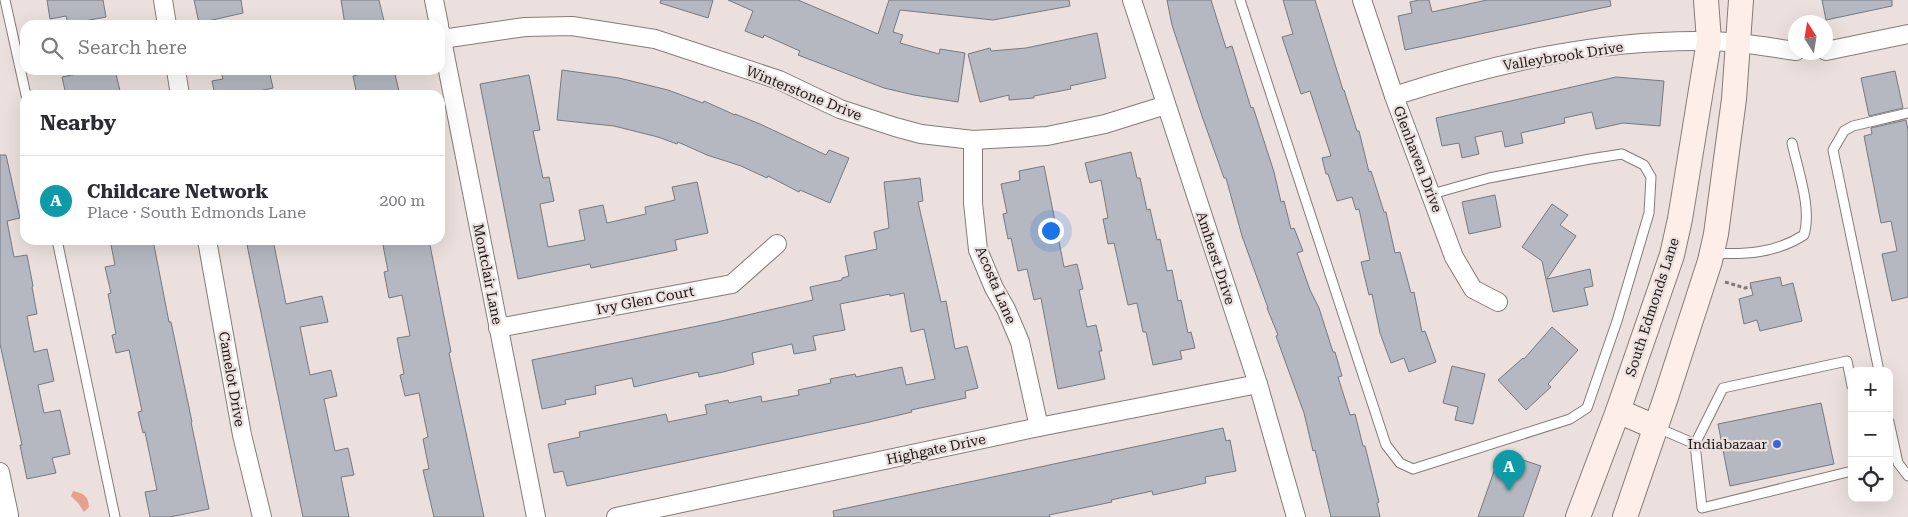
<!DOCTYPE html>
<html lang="en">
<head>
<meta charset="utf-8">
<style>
	:root { --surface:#fff; --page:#f2f2f3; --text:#2b2b33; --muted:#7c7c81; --line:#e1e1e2; --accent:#3e66d8 }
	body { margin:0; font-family:"Roboto Serif",serif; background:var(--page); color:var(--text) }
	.controls { position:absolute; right:15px; bottom:15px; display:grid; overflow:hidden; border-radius:10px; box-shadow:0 5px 20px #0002 }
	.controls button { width:45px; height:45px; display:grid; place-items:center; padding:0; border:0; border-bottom:1px solid var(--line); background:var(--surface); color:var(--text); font:25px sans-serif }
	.compass { position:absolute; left:1788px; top:15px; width:45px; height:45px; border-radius:50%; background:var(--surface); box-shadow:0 5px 20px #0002; rotate:348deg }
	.you { position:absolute; left:1050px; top:230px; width:18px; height:18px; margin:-12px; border:4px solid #fff; border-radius:50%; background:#1a73e8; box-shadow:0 0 0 8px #1a73e833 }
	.badge { display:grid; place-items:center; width:32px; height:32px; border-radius:50%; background:var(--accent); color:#fff; font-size:16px; font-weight:700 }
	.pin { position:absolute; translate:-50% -41px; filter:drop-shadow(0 1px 2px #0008) }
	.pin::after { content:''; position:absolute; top:26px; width:18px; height:15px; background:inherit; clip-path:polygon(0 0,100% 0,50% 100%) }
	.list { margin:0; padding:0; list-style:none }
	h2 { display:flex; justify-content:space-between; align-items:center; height:65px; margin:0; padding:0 20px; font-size:21px }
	h2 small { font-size:16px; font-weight:400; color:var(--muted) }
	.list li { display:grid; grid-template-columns:32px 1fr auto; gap:15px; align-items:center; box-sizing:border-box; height:90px; padding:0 20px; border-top:1px solid var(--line) }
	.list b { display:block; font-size:19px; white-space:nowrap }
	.list p { margin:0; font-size:16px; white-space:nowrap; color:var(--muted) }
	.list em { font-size:16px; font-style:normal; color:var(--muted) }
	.icon { flex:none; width:28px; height:28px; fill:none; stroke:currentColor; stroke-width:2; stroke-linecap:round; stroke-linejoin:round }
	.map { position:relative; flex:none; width:1908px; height:517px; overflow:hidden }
	.search { position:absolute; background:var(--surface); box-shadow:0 5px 20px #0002; left:20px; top:20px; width:425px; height:55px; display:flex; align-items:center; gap:12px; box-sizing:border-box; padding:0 18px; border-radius:15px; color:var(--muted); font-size:19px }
	.panel { position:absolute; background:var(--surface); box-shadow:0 5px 20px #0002; left:20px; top:90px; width:425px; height:155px; border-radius:15px }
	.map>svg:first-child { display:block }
	.water { fill:#e7a08b }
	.building { fill:#b5b8c0; stroke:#767980 }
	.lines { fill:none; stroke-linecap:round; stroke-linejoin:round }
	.service-casing { stroke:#847b78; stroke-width:11 }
	.minor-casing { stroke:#847b78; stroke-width:20 }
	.secondary-casing { stroke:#847b78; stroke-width:26 }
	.path { stroke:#7f7977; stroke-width:3; stroke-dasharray:4 2.5; stroke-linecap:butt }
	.service { stroke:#fff; stroke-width:9 }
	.minor { stroke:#fff; stroke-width:18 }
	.secondary { stroke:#feeee9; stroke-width:24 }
	.poi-dot { fill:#3e66d8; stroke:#ebe0dd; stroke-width:2 }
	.labels { text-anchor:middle; stroke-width:4.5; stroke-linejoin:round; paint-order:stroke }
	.street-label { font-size:14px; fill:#1b1817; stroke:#ebe0dd }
	.poi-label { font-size:14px; fill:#1b1817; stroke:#ebe0dd; text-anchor:end }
</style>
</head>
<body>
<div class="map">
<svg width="1908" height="517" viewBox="0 0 1908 517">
	<rect width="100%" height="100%" fill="#ebe0dd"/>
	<path class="water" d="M73,491C84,494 88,495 89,507L84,512L78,503L71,496Z"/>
	<g class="building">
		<polygon points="47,0 103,0 106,17 68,24 66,16 50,19"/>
		<polygon points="194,0 241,0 243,13 199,23"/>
		<polygon points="341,0 379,0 385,25 345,25"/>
		<polygon points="661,0 713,0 708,18 660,3"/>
		<polygon points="728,0 798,0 878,34 889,0 1069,0 1070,6 993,20 900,10 893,32 903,35 900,43 939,54 940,49 965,53 958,102 914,95 884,88 798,55 800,51 764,35 763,38 745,31 753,11"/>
		<polygon points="1167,0 1211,0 1226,48 1232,46 1251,108 1253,107 1274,172 1281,202 1284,201 1291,229 1294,228 1303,251 1297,253 1310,290 1319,308 1333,352 1335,352 1342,376 1338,377 1350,415 1355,414 1363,446 1365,446 1379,502 1377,503 1380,517 1331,517 1315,450 1313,451 1304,413 1276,336 1278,335 1267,308 1268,308 1242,236 1226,178 1224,178 1202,116 1172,25"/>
		<polygon points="1283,0 1315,0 1343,90 1344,90 1357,131 1359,131 1369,172 1371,171 1384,212 1386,212 1395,253 1400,252 1411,293 1414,292 1422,332 1425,331 1436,362 1409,372 1404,358 1391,363 1380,333 1372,294 1369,295 1361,262 1370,260 1359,209 1356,210 1352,197 1337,201 1328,174 1326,174 1322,158 1331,156 1310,91 1301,94 1282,37 1293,34"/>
		<polygon points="1419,0 1429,0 1432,12 1487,0 1610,0 1611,6 1405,50 1398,16 1412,13 1410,2"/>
		<polygon points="1822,0 1892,0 1892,6 1826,20"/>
		<polygon points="1097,33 1106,78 1070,86 1071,89 1034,96 1034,98 1009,100 1009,95 980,102 968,54 990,48 991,51 1026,48"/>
		<polygon points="96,70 115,70 121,95 66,95 62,77"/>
		<polygon points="232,70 269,70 273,88 241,95 215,95 212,81 223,79 221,72"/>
		<polygon points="379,70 394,70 399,91 382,95 357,95 353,76"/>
		<polygon points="562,70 619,78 668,90 703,103 704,101 735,115 735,114 760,124 826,155 829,150 849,158 830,203 800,190 799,192 768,176 767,178 741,166 707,155 678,142 677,144 658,137 614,126 557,120"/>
		<polygon points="1895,71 1903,108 1869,116 1861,78"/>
		<polygon points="529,75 540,130 533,131 543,178 549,177 554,201 540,204 548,247 585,240 579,210 603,205 607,223 646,214 645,207 675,200 672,187 697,182 708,233 675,240 677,250 591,268 590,264 518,279 480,84"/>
		<polygon points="1616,77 1664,81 1660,126 1623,123 1596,129 1592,112 1564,118 1565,123 1521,133 1523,143 1505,147 1502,131 1475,137 1479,154 1462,158 1459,143 1442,146 1436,118"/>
		<polygon points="1906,120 1908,130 1908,297 1892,301 1882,254 1897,251 1891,221 1881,223 1864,136 1872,134 1871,128"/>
		<polygon points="1131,152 1137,178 1140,178 1147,210 1150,209 1157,240 1160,239 1167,271 1172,270 1178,301 1181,300 1188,333 1191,332 1195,348 1180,351 1182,359 1153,365 1146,332 1143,332 1137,303 1128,305 1114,243 1108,244 1103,219 1108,218 1101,180 1090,183 1085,163"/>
		<polygon points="0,155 6,155 20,218 7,221 14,257 27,255 33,286 32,287 37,314 27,316 34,352 47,349 54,381 38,385 44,413 60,410 70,454 52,458 56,473 27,479 20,445 22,445 0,344"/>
		<polygon points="1044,166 1064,267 1077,264 1083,289 1079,290 1087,327 1096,325 1102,351 1099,351 1105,379 1058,389 1041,298 1034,300 1027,269 1018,271 1011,238 1008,239 1003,214 1007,213 1001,184 1020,180 1019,171"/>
		<polygon points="920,178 923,201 918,202 941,302 946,301 955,349 967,346 978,388 965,391 966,398 911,410 912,412 865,423 567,486 563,471 554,473 548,444 580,437 579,432 666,414 668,422 707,414 705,405 728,400 729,403 761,396 762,402 799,395 798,390 831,383 830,379 855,374 856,377 902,367 906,385 935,379 924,329 911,332 904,293 890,296 890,294 840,304 845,330 813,336 816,350 794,354 792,344 752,353 754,364 723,372 699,377 698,372 634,387 632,378 595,386 596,394 565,400 566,404 542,409 532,360 717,322 813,300 810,287 842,280 842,278 849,276 845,256 877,249 874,232 889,228 884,182"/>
		<polygon points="1495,195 1501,227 1469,234 1462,202"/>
		<polygon points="1552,204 1568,215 1560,225 1576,236 1547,279 1590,269 1593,286 1584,288 1588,305 1553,312 1542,261 1522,247"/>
		<polygon points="110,240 153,240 169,322 171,322 192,422 191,422 209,509 170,517 150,517 145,492 157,490 145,432 143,433 138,412 142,411 129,350 116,353 112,335 116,334 108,294 111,293 105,267 115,265"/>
		<polygon points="246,240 273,240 286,304 322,296 328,322 300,327 310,375 331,370 337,396 324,399 335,451 348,448 354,475 341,477 349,517 303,517"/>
		<polygon points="382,240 429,240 451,352 449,353 484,517 434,517 423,470 429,469 423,439 428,437 419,393 405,396 400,375 404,374 397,338 410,336 402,295 389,298 384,272 388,271"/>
		<polygon points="1780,277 1782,286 1793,283 1802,321 1760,331 1757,320 1744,324 1739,299 1753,295 1750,283"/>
		<polygon points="1552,327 1578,350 1548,384 1551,387 1526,410 1498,380 1523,358 1524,359"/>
		<polygon points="1452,366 1485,374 1473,424 1455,420 1458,407 1443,403"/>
		<polygon points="1821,403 1834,464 1730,486 1718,424"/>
		<polygon points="1223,428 1226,441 1230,440 1236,471 1205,477 1206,483 1153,495 1152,491 1111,500 1112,502 1049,515 1050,517 834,517 833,511"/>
		<polygon points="1499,457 1521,465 1523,460 1541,466 1523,517 1478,517"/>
	</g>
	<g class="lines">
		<defs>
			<g id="service">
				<polyline points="5,0 26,95"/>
				<polyline points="1240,0 1386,445 1400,463 1413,469 1570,419 1587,408 1617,321 1649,213 1651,177 1644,165 1622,154 1590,159 1489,178 1432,194"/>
				<polyline points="57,240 115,517"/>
				<path d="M1712,253C1745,255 1776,253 1804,235C1812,208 1798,171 1792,143"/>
				<polyline points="1879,371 1833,150 1844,131 1853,126 1908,113"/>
				<polyline points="1852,386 1847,361 1723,388 1695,444 1702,508 1852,471"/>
				<polyline points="1889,422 1898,463 1908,476"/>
				<polyline points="1658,428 1695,444"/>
			</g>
			<g id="minor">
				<polyline points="163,0 167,25"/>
				<polyline points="434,0 439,25"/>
				<polyline points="1132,0 1258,384 1296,517"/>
				<polyline points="1362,0 1394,96 1454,257 1473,289 1498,302"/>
				<polyline points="440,30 536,517"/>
				<polyline points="442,39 525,27 572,26 655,39 779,80 840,109 895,127 921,134 973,140 1047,136 1105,124 1166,105"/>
				<polyline points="1826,51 1908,34"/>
				<polyline points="176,70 180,95"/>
				<path d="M1394,96C1495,63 1601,39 1708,41C1737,41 1767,47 1796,51"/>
				<polyline points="973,140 973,203 978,250 994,288 1006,309 1020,342 1039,427"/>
				<polyline points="207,240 242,435 262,517"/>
				<polyline points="498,328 732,284 777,244"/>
				<polyline points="0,472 9,515 7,517"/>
				<polyline points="616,517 1039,427 1258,384"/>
			</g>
			<g id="secondary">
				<polyline points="1618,411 1655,427"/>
				<polyline points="1578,517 1618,411 1672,255 1680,219 1709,41 1706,0"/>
				<polyline points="1625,517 1666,397 1710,261 1716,234 1734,99 1741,0"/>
			</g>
		</defs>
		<use href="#service" class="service-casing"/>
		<use href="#minor" class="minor-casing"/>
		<use href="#secondary" class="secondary-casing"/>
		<polyline class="path" points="1725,282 1745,288 1751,287"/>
		<use href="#service" class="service"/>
		<use href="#minor" class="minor"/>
		<use href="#secondary" class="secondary"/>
	</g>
	<circle class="poi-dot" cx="1777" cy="444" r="5"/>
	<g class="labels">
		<g class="street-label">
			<text transform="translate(1563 56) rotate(-9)" y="5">Valleybrook Drive</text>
			<text transform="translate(804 93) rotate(22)" y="5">Winterstone Drive</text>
			<text transform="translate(1418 159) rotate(69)" y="5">Glenhaven Drive</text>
			<text transform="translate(1216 258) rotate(72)" y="5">Amherst Drive</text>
			<text transform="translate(488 274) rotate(79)" y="5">Montclair Lane</text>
			<text transform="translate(996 285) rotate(67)" y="5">Acosta Lane</text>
			<text transform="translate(645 300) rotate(-11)" y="5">Ivy Glen Court</text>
			<text transform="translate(1652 307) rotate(-72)" y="5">South Edmonds Lane</text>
			<text transform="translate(232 379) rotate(80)" y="5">Camelot Drive</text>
			<text transform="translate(936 449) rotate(-12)" y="5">Highgate Drive</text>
		</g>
		<g class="poi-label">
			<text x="1767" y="449">Indiabazaar</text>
		</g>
	</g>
</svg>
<div class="controls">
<button>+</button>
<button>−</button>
<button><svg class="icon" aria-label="locate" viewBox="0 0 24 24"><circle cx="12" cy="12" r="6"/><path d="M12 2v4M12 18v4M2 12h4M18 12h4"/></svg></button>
</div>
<svg class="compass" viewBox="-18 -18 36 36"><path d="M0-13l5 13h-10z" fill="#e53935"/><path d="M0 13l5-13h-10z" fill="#7c7c81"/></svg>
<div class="you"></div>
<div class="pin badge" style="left:1509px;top:491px;background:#0f9aa8">A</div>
<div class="search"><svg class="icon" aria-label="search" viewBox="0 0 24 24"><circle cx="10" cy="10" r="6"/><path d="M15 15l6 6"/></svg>Search here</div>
<section class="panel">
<h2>Nearby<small></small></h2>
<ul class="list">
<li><span class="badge" style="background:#0f9aa8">A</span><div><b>Childcare Network</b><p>Place · South Edmonds Lane</p></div><em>200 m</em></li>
</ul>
</section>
</div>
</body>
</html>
